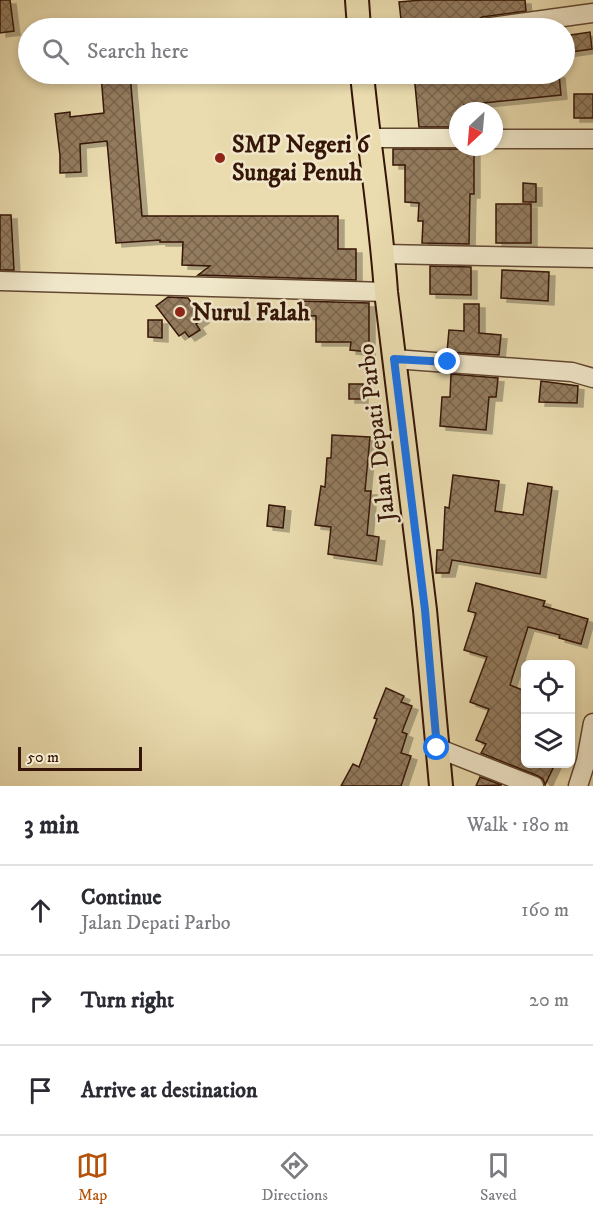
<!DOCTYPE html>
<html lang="en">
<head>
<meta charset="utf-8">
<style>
	:root { --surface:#fff; --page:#f7f7f7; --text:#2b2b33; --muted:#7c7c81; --line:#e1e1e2; --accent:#b45309 }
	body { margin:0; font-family:"IM FELL DW Pica",serif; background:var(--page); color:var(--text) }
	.controls { position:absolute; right:18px; bottom:18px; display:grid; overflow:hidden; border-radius:9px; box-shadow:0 3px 9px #0003 }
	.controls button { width:54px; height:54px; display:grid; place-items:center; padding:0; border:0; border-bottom:2px solid var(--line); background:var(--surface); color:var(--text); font:30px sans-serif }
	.compass { position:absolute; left:449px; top:102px; width:54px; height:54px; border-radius:50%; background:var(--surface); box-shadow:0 3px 9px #0003; rotate:206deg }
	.scale { position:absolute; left:18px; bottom:15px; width:124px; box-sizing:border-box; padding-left:6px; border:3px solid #351507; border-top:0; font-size:16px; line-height:21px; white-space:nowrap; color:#351507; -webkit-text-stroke:4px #f1e8cb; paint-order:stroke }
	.stop { position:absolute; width:18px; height:18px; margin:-14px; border:4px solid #1a73e8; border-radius:50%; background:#fff }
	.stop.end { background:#1a73e8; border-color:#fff; box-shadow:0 2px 6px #0008 }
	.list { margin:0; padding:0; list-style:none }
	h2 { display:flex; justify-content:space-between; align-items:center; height:78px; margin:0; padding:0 24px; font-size:26px }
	h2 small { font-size:20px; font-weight:400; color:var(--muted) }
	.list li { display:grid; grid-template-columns:39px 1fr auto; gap:18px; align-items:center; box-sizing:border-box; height:90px; padding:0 24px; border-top:2px solid var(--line) }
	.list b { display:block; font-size:22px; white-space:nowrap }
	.list p { margin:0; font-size:20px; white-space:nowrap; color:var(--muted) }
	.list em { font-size:20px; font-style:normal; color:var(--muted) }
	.icon { flex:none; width:33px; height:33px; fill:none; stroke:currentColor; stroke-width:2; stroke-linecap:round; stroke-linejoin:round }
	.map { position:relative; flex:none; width:593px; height:786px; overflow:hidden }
	.search { position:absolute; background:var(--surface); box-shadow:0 3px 9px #0003; left:18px; right:18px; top:18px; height:66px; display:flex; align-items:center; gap:15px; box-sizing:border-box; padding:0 21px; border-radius:33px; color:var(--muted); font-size:22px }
	.sheet { height:348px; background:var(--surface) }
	nav { display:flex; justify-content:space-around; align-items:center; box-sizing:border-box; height:84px; border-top:2px solid var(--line); background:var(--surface); font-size:16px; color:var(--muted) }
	nav a { display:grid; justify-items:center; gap:3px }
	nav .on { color:var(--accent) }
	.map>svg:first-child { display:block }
	.building { fill:url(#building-cross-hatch); stroke:#351507; stroke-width:1.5; filter:url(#shadow) }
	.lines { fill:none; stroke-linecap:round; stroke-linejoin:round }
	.minor-casing { stroke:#624731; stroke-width:21 }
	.major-casing { stroke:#351507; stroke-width:26 }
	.minor { stroke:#f1e8cb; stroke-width:18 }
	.major { stroke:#eadcaf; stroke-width:22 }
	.route { stroke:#1a73e8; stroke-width:8 }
	.poi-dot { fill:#8f2418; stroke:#f1e8cb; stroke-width:2 }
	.labels { text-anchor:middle; stroke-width:5; stroke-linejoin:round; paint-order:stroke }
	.poi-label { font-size:24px; font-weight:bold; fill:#351507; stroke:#f1e8cb; text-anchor:start }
	.street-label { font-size:24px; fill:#351507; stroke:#f1e8cb }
</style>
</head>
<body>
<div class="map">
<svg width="593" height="786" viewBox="0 0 593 786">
	<defs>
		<pattern id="building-cross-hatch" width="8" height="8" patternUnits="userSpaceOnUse" patternTransform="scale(1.5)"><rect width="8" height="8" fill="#937c5e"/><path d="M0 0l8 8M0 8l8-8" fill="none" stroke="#79644c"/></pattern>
		<filter id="shadow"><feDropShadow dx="6" dy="4" stdDeviation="0" flood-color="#0004"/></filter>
	</defs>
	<rect width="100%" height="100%" fill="#eadcaf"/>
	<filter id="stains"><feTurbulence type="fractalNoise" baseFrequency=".00333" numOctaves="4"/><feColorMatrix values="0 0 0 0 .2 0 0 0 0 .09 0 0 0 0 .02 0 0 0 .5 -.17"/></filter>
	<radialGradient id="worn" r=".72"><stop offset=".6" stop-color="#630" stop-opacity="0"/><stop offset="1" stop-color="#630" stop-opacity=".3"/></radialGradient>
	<g class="building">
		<polygon points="0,0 10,0 14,31 0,33"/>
		<polygon points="422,0 525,0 526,11 482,17 477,20 473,28 445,28 445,26 402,28 399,2"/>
		<polygon points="590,32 592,49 564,53 564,36"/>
		<polygon points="101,74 130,74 142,216 338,216 338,249 356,249 356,280 198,275 210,266 182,265 183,242 160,242 160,240 116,243 107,141 80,144 81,172 60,173 60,155 55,114 70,112 70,117 104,113"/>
		<polygon points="414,74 559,74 561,95 464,105 464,111 458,111 458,127 419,127"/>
		<rect x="574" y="94" width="19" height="24"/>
		<polygon points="464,147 474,147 474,194 470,194 469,244 422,243 423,221 418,221 419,203 405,202 405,165 393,165 393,149 458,149"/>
		<polygon points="523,183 536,184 536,202 523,202"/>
		<rect x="496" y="204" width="35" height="39"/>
		<polygon points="0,215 11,215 14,270 0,270"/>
		<polygon points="430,266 471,267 471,295 430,294"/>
		<polygon points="502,270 549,272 548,301 501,298"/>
		<polygon points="168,297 188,298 203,319 196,324 200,330 189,337 185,332 179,336 156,306"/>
		<polygon points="299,301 369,303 369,352 350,350 351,342 316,342 316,316 299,315"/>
		<polygon points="464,304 479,304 479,333 501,335 499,355 447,352 449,330 464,331"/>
		<polygon points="148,320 162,320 162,338 148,337"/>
		<polygon points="451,374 498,378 496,397 489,397 486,430 440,426 442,397 450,397"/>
		<polygon points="541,381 578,386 577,403 539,402"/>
		<polygon points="349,384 363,384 362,399 349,399"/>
		<polygon points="332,435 370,437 365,491 371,491 367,535 379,537 376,561 328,554 331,527 315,525 321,486 325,487 327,458 331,458"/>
		<polygon points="453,475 499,481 495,511 523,515 528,483 552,487 540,574 452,560 449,573 436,573 437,550 443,550 445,507 449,508"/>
		<polygon points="269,505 285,507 283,528 267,526"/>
		<polygon points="476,583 545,601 543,606 588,619 581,644 559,638 560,635 528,627 510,685 525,691 525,764 555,764 545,785 543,779 538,776 481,753 486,744 476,740 489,709 470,702 487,657 464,650 476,613 468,611"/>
		<polygon points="386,688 404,696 401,702 412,706 402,732 407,734 401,753 411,756 401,786 341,786 353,764 359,767 377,719 374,718"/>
		<polygon points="480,777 502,785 476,786"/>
	</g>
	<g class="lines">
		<defs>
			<g id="minor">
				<polyline points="484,28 593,13"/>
				<polyline points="368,138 458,138"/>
				<polyline points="494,139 593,139"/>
				<polyline points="383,254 593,258"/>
				<polyline points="0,281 386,292"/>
				<polyline points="394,359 572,372 593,378"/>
				<polyline points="437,748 534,786"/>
				<polyline points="578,786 586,761 593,723"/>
			</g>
			<g id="major">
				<polyline points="357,0 359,28"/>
				<path d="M362,74C369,147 381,219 386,292L425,610L441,786"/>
			</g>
		</defs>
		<use href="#minor" class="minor-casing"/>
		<use href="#major" class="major-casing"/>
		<use href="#minor" class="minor"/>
		<use href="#major" class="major"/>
	</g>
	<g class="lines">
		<polyline class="route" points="437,748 425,610 394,359 448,362"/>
	</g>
	<g class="poi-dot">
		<circle cx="220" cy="158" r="6"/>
		<circle cx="180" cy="312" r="6"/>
	</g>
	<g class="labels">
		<g class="poi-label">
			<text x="232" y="152">SMP Negeri 6<tspan x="232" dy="28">Sungai Penuh</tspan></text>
			<text x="192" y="320">Nurul Falah</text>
		</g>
		<g class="street-label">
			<text transform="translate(376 433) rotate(-97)" y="8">Jalan Depati Parbo</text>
		</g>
	</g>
	<rect width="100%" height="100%" filter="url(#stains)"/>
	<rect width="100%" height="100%" fill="url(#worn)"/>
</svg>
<div class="controls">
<button><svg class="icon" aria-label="locate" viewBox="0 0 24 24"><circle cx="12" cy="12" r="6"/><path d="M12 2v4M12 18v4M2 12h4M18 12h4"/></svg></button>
<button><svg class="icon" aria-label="layers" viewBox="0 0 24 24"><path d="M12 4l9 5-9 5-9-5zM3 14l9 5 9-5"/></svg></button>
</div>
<svg class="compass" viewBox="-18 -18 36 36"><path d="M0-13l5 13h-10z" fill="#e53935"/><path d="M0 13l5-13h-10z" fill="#7c7c81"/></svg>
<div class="scale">50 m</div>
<div class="stop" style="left:437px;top:748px"></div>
<div class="stop end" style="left:448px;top:362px"></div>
<div class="search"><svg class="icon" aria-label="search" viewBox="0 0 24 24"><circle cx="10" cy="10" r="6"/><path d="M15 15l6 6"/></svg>Search here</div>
</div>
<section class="sheet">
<h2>3 min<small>Walk · 180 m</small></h2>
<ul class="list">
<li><svg class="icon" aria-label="ahead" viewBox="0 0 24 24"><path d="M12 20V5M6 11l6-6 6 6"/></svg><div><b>Continue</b><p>Jalan Depati Parbo</p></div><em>160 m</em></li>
<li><svg class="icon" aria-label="right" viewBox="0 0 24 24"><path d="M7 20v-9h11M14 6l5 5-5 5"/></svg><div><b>Turn right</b></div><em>20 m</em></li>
<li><svg class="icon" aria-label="arrive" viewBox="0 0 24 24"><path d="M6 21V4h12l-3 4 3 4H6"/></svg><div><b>Arrive at destination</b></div></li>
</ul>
</section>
<nav>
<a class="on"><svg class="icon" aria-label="map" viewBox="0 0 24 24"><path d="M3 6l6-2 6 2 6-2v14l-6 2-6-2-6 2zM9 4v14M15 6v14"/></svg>Map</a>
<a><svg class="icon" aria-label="directions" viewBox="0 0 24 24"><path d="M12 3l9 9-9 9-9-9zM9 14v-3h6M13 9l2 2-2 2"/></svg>Directions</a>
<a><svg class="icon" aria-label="saved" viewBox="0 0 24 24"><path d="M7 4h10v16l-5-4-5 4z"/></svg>Saved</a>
</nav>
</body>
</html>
